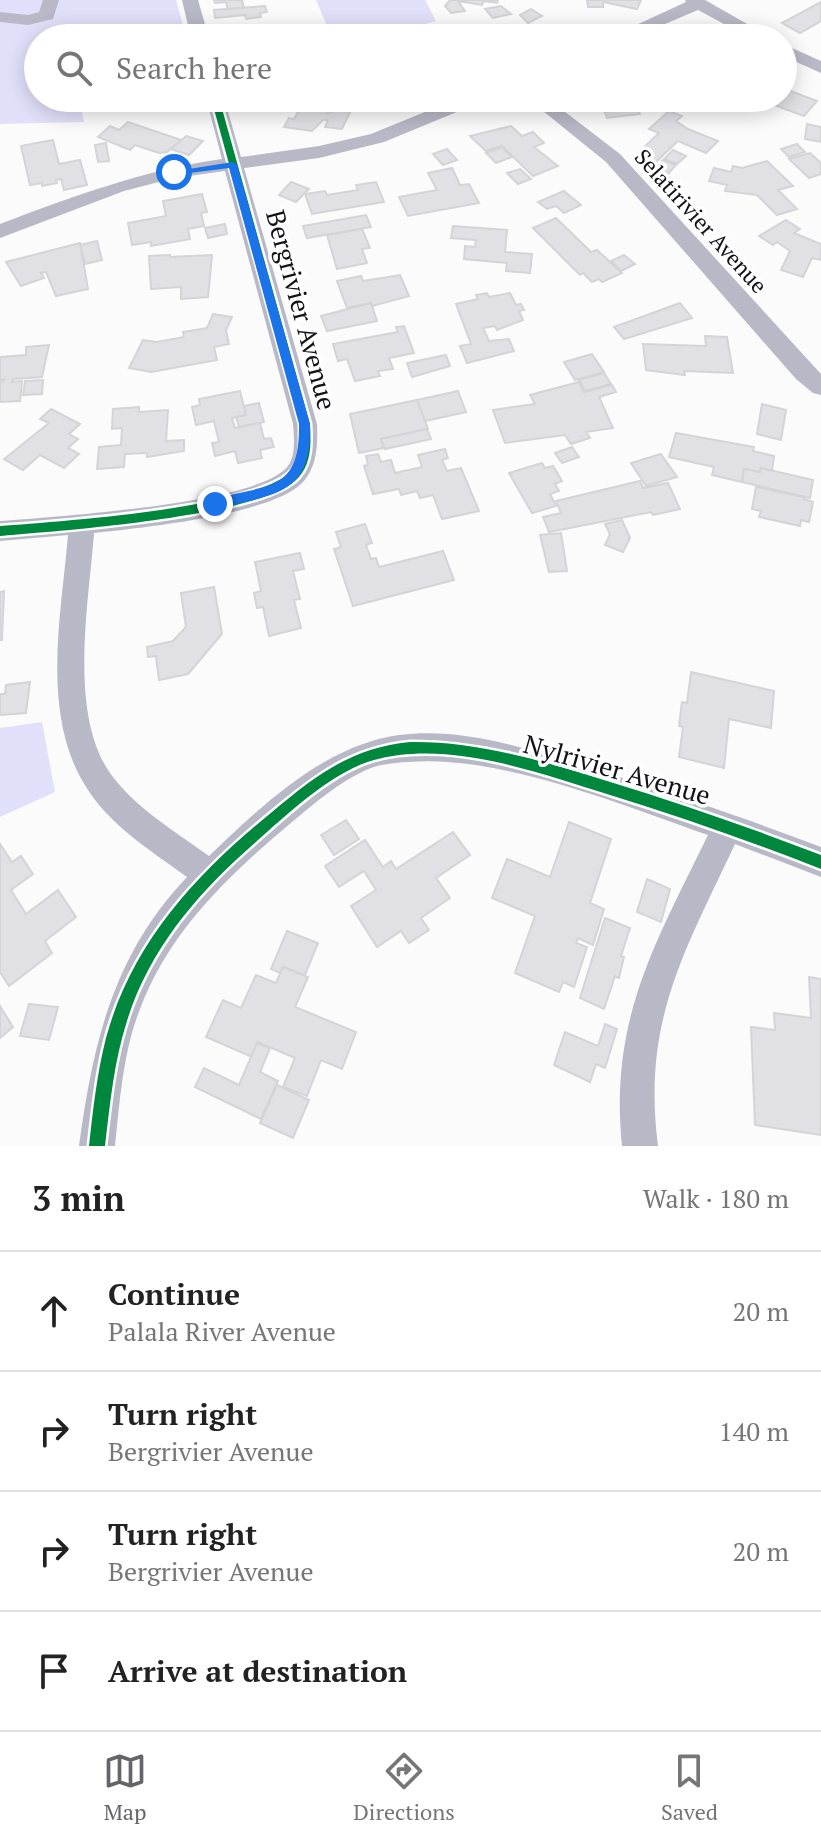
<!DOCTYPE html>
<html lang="en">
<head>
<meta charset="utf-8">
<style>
	:root { --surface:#fff; --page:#f2f2f2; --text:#222; --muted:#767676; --line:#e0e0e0; --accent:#646469 }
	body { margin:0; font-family:"PT Serif",serif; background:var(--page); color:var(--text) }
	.stop { position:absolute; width:24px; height:24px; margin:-18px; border:6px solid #1a73e8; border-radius:50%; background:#fff }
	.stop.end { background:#1a73e8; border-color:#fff; box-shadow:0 2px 8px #0008 }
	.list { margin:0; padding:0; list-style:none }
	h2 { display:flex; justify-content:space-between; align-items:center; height:104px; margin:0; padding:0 32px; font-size:34px }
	h2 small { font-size:26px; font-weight:400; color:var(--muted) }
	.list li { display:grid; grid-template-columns:52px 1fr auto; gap:24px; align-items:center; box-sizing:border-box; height:120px; padding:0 32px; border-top:2px solid var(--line) }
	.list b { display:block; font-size:30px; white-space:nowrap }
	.list p { margin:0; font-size:26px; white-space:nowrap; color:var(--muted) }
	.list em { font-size:26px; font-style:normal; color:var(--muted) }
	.icon { flex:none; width:44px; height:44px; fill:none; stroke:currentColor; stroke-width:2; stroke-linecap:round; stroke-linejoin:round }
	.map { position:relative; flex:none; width:821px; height:1146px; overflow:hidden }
	.search { position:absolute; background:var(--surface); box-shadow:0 4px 20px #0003; left:24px; right:24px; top:24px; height:88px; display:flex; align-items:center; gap:20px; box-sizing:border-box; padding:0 28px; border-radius:44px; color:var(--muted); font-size:30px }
	.sheet { height:584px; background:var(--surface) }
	nav { display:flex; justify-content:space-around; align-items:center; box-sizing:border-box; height:112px; border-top:2px solid var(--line); background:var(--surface); font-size:22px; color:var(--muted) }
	nav a { display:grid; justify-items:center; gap:4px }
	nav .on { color:var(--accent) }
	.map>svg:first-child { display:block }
	.green { fill:#e1e0fa }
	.building { fill:#e0e0e5; stroke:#d4d4d8; stroke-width:2 }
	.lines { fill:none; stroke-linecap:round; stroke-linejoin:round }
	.minor { fill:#b9b8c6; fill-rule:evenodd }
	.cycleway-casing { stroke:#fff; stroke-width:5 }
	.cycleway { fill:#00873e; fill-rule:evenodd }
	.route { fill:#1a73e8 }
	.labels { text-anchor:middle; stroke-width:7; stroke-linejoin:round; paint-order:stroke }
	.far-street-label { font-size:22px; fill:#12121a; stroke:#fff }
	.street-label { font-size:26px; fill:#12121a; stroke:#fff }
</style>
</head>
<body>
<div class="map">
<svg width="821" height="1146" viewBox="0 0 821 1146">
	<rect width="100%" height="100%" fill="#fbfbfb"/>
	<g class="green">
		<polygon points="0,0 176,0 183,25 79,38 38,38 38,98 79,98 84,122 0,124"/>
		<polygon points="316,0 425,0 436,21 375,38 332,38"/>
		<polygon points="42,722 55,792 0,817 0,728"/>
	</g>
	<g class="building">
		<polygon points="214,0 242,0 244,8 228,10 226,2 215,3"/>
		<polygon points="450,0 498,0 497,3 484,1 482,5 458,1 465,11 451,13 445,6"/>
		<polygon points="587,0 641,0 637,9 603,2 603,7 588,7"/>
		<polygon points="821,2 821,21 800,33 782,23"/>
		<polygon points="265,6 267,12 260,13 261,17 246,19 245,15 215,18 214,10"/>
		<polygon points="501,6 511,14 493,18 485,9"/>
		<polygon points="531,9 542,16 528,23 520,15"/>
		<polygon points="495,28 510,36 475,38"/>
		<polygon points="783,87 793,92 817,101 804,116 766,102 769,100 763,98 783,98"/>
		<polygon points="116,98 168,98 168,99 152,101 153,107 111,111 111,106 116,106"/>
		<polygon points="305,98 329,98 324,109 329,109 327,113 336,111 338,106 352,108 342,129 325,127 328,120 323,120 312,131 284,127 289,118 294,119"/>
		<polygon points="574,98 654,98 655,99 633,101 640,114 607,118 602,104 579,109"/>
		<polygon points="669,111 682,116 676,121 688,129 718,141 706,153 678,141 656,162 637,154 659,133 649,129"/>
		<polygon points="128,122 181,140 167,152 159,153 135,145 130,150 98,137 110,126 119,130"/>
		<polygon points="807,124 821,127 821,142 805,139"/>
		<polygon points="511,126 522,136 533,132 544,143 534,147 558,166 533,176 502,146 486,151 470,136"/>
		<polygon points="186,136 203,141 189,155 171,149"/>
		<polygon points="53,140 59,164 80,160 87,185 64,190 61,179 56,180 57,183 42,186 42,183 30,185 21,146"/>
		<polygon points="106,143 109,161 98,162 95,145"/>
		<polygon points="797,144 805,152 789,157 781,149"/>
		<polygon points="502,147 512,157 496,163 486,153"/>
		<polygon points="447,149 457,160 443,165 433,154"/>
		<polygon points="673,150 686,156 677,164 664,159"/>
		<polygon points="810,153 821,163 821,174 809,178 789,159"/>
		<polygon points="663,160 676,165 668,174 654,168"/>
		<polygon points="767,161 793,186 778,190 797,209 777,215 757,195 725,191 727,185 709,181 714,168 731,172 733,166 742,168"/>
		<polygon points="452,168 460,185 469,184 479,203 408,216 399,197 437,190 428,173"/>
		<polygon points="520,169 531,179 518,184 507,173"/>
		<polygon points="291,182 309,189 296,202 279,195"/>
		<polygon points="376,182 384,202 312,214 305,194 325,191 327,195 358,190 356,185"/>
		<polygon points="564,191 581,205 564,213 556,206 547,209 538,202"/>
		<polygon points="202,194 207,212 201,213 204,226 188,229 190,239 151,246 151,242 132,245 128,223 166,216 163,201"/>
		<polygon points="366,215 371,227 307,238 303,226"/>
		<polygon points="556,218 591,252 597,250 622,273 602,282 599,279 592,282 583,273 580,275 533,228"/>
		<polygon points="786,220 800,229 794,233 821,244 821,260 812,258 803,277 781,270 790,251 777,242 773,245 759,236"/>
		<polygon points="225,224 227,234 208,238 205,228"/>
		<polygon points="453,226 507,230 505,252 532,254 530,273 506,271 507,263 464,259 465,246 475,247 476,240 451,238"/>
		<polygon points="362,229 370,248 362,249 367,263 337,269 327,235"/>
		<polygon points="97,241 102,260 85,264 80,245"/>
		<polygon points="80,243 88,289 56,296 46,272 41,273 44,278 21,286 6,262"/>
		<polygon points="170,255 170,257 212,255 208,297 181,299 181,287 151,289 149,256"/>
		<polygon points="624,255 635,264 621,271 611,261"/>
		<polygon points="400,275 409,296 372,306 371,303 347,308 337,281 361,276 363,281"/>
		<polygon points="487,293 489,297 510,293 516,305 521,304 524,310 519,311 523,320 497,330 495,326 483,328 489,341 509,339 514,351 467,363 460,346 471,344 456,304 478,299 476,295"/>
		<polygon points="371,303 377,321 327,331 321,316"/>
		<polygon points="680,303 692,318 624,339 614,327"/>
		<polygon points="213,314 232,317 226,330 229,344 214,347 217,360 151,372 129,368 143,340 157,342 184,337 183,332 207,328"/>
		<polygon points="404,326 414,353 389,358 393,369 378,371 380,376 355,381 347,359 338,361 333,344 398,332 396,327"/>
		<polygon points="705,336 727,337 733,373 684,371 685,375 646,370 643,344 706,346"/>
		<polygon points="49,345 42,377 13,379 12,382 22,381 20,401 0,402 0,383 5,379 0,380 0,357 26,355 26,347"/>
		<polygon points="592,354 604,372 575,380 564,362"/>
		<polygon points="446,355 450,366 412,377 407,363"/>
		<polygon points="604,373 611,384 585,391 579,380"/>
		<polygon points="43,380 42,394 23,395 25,381"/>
		<polygon points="579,382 584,392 612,385 616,392 599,397 613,428 586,432 590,438 571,444 565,435 505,443 493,410 535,404 530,395"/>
		<polygon points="240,391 246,415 232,418 235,428 260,423 264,439 271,438 274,447 260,450 262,458 238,463 235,451 215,456 212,443 219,442 214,421 196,425 192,407 200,405 199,399"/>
		<polygon points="458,391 466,412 425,421 417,400"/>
		<polygon points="417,400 428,429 381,439 384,448 359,453 350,414"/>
		<polygon points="259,403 264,422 239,427 236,417 246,415 244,406"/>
		<polygon points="762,404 786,410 781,440 757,434"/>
		<polygon points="139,407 139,412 168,410 166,441 184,440 184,451 147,457 147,453 125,454 124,467 97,469 99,447 121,445 122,428 112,429 113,409"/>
		<polygon points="51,409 80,424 69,434 78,439 68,448 79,454 64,468 40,455 23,470 4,459 49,423 40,419"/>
		<polygon points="427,429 431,439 385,449 381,439"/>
		<polygon points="676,433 754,447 753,451 774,456 772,471 761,468 760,472 744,469 742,482 712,475 714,467 669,457"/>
		<polygon points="572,447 579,457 562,463 555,453"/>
		<polygon points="445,449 448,458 442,460 447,471 461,468 479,511 442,519 433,495 420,498 417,491 401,495 399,489 373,494 364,466 368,465 366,456 378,454 381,462 391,460 395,473 422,467 418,455"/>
		<polygon points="661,454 677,477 646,486 631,463"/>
		<polygon points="542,463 545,468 553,466 562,481 555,484 559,491 550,494 556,506 532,513 509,473"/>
		<polygon points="761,468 813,480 810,498 742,482 744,469 760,472"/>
		<polygon points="640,481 643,488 668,483 680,509 653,515 651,512 549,532 543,517 561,513 556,501"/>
		<polygon points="756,487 804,497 804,499 813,502 809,522 801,520 800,526 759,517 761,511 752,509"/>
		<polygon points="622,520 630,538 623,552 605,545 610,534 605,524"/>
		<polygon points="365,524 372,543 366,545 371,559 376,558 379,567 443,551 454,580 353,606 334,549 341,547 336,532"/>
		<polygon points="561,533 567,571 549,572 540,535"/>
		<polygon points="300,553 304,569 293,571 300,599 294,600 301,628 269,636 263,607 257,608 254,593 261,591 255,562"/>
		<polygon points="214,587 222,634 188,674 159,680 156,656 148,657 147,647 173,641 186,627 181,593"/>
		<polygon points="4,591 2,640 0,640 0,592"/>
		<polygon points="691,672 774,691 771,728 729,719 724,768 679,757 683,727 679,726 682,702 687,703"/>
		<polygon points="30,682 26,713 0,715 0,694 5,694 6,685"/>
		<polygon points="346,820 359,839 334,855 321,835"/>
		<polygon points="569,822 611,839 590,903 604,909 593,945 578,938 576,943 587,947 574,987 563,982 559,992 515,973 535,916 492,898 507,859 550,877"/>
		<polygon points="453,832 470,855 436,878 450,898 421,918 429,930 409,943 401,931 377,947 351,906 376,890 364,871 339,887 325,866 365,840 383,867 391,861 396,869"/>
		<polygon points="0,844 12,862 21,856 33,874 11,890 26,914 58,890 76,917 45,941 52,953 9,986 0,972"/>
		<polygon points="647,879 670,889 661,922 637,912"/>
		<polygon points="605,918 630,928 621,956 624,957 619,978 615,976 604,1009 580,998"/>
		<polygon points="287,931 318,943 305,975 283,967 280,973 271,969"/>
		<polygon points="283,967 308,977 295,1007 356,1032 342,1069 321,1060 307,1096 283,1087 295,1058 258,1042 252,1057 206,1037 223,1000 241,1008 256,975 276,983"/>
		<polygon points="809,977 821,979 821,1135 755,1125 751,1027 775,1030 774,1013 811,1018"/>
		<polygon points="29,1004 58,1007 49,1040 20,1036"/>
		<polygon points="0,1006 13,1027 0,1038"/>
		<polygon points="605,1024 617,1029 605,1068 596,1064 590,1082 554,1065 565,1032 598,1046"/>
		<polygon points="257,1043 270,1048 260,1072 278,1081 261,1119 195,1087 204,1068 239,1085"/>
		<polygon points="277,1085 309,1100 293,1138 260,1123"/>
	</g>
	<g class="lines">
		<g class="minor">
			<polygon points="43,0 59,0 53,19 28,25 0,22 0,12 28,15 39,12"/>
			<polygon points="182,0 198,0 209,38 191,38"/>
			<polygon points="685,0 705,0 772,38 750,38 698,10 632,38 608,38 686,2"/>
			<polygon points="783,44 821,61 821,73 783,56"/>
			<path d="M206,98H224L241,157L319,146L371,134L459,98H484L481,102L384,142L319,158L244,168L317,424C318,445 317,466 303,482C273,515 139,528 94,533C89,602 68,713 110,773C134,807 176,832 209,856C255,812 309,760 372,741C448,718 537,752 610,774C683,797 750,820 821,847V877L735,844C684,953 642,1021 658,1146H622C609,1020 655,944 708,835C622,805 498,754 408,762C394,763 379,764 366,770C339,782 315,803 292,822C230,874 169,931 140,1009C123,1052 120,1100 115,1146H79C93,1043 113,955 187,877C154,853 114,828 90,793C39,720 61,618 68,535L0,541V521C51,517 260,504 288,466C296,455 294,437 293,424L225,171L174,178L124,191L0,238V224C74,196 144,170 222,159Z"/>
			<polygon points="527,98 547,98 620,154 821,374 821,395 813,393 796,379 606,162"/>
		</g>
		<defs>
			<g id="cycleway">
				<path d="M211,98H219L310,424C311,442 312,462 299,477C265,517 57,531 0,536V526C54,522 259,508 291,471C302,459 300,439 300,424Z"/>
				<path d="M410,742C478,741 543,761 607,781C679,803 751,828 821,855V869C752,842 681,817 610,795C539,773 449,739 374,760C330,772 281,820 247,850C194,897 148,953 127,1021C114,1061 110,1104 105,1146H89C93,1110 97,1073 106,1038C132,942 197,873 272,812C316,775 351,748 410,742Z"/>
			</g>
		</defs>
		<use href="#cycleway" class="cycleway-casing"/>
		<use href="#cycleway" class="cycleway"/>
	</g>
	<path class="route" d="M233,162L237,165L310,424C312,497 274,494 215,509L209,504L211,500C266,483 300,495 299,424L229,168L174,175L170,172Z"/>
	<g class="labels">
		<g class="far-street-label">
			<text transform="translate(701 221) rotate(48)" y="8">Selatirivier Avenue</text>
		</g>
		<g class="street-label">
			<text transform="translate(301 310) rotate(75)" y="9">Bergrivier Avenue</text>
			<text transform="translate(617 770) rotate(16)" y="9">Nylrivier Avenue</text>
		</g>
	</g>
</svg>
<div class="stop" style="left:174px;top:172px"></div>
<div class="stop end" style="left:215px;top:504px"></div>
<div class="search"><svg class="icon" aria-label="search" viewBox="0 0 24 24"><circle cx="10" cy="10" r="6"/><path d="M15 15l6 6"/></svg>Search here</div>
</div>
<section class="sheet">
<h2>3 min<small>Walk · 180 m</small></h2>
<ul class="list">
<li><svg class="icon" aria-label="ahead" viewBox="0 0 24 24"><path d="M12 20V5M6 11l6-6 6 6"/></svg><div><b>Continue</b><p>Palala River Avenue</p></div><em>20 m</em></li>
<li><svg class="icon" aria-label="right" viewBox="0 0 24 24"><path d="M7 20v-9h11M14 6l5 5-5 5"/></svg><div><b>Turn right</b><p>Bergrivier Avenue</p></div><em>140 m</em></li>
<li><svg class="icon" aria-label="right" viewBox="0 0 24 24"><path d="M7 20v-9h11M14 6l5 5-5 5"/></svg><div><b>Turn right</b><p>Bergrivier Avenue</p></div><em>20 m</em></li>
<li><svg class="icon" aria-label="arrive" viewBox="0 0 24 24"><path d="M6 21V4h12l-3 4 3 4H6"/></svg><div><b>Arrive at destination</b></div></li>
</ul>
</section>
<nav>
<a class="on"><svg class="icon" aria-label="map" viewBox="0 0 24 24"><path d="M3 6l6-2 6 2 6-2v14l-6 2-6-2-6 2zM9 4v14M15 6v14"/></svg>Map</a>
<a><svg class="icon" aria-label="directions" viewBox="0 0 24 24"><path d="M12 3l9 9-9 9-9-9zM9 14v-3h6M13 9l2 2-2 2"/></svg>Directions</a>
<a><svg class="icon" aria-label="saved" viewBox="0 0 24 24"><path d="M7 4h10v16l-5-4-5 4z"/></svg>Saved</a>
</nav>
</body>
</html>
